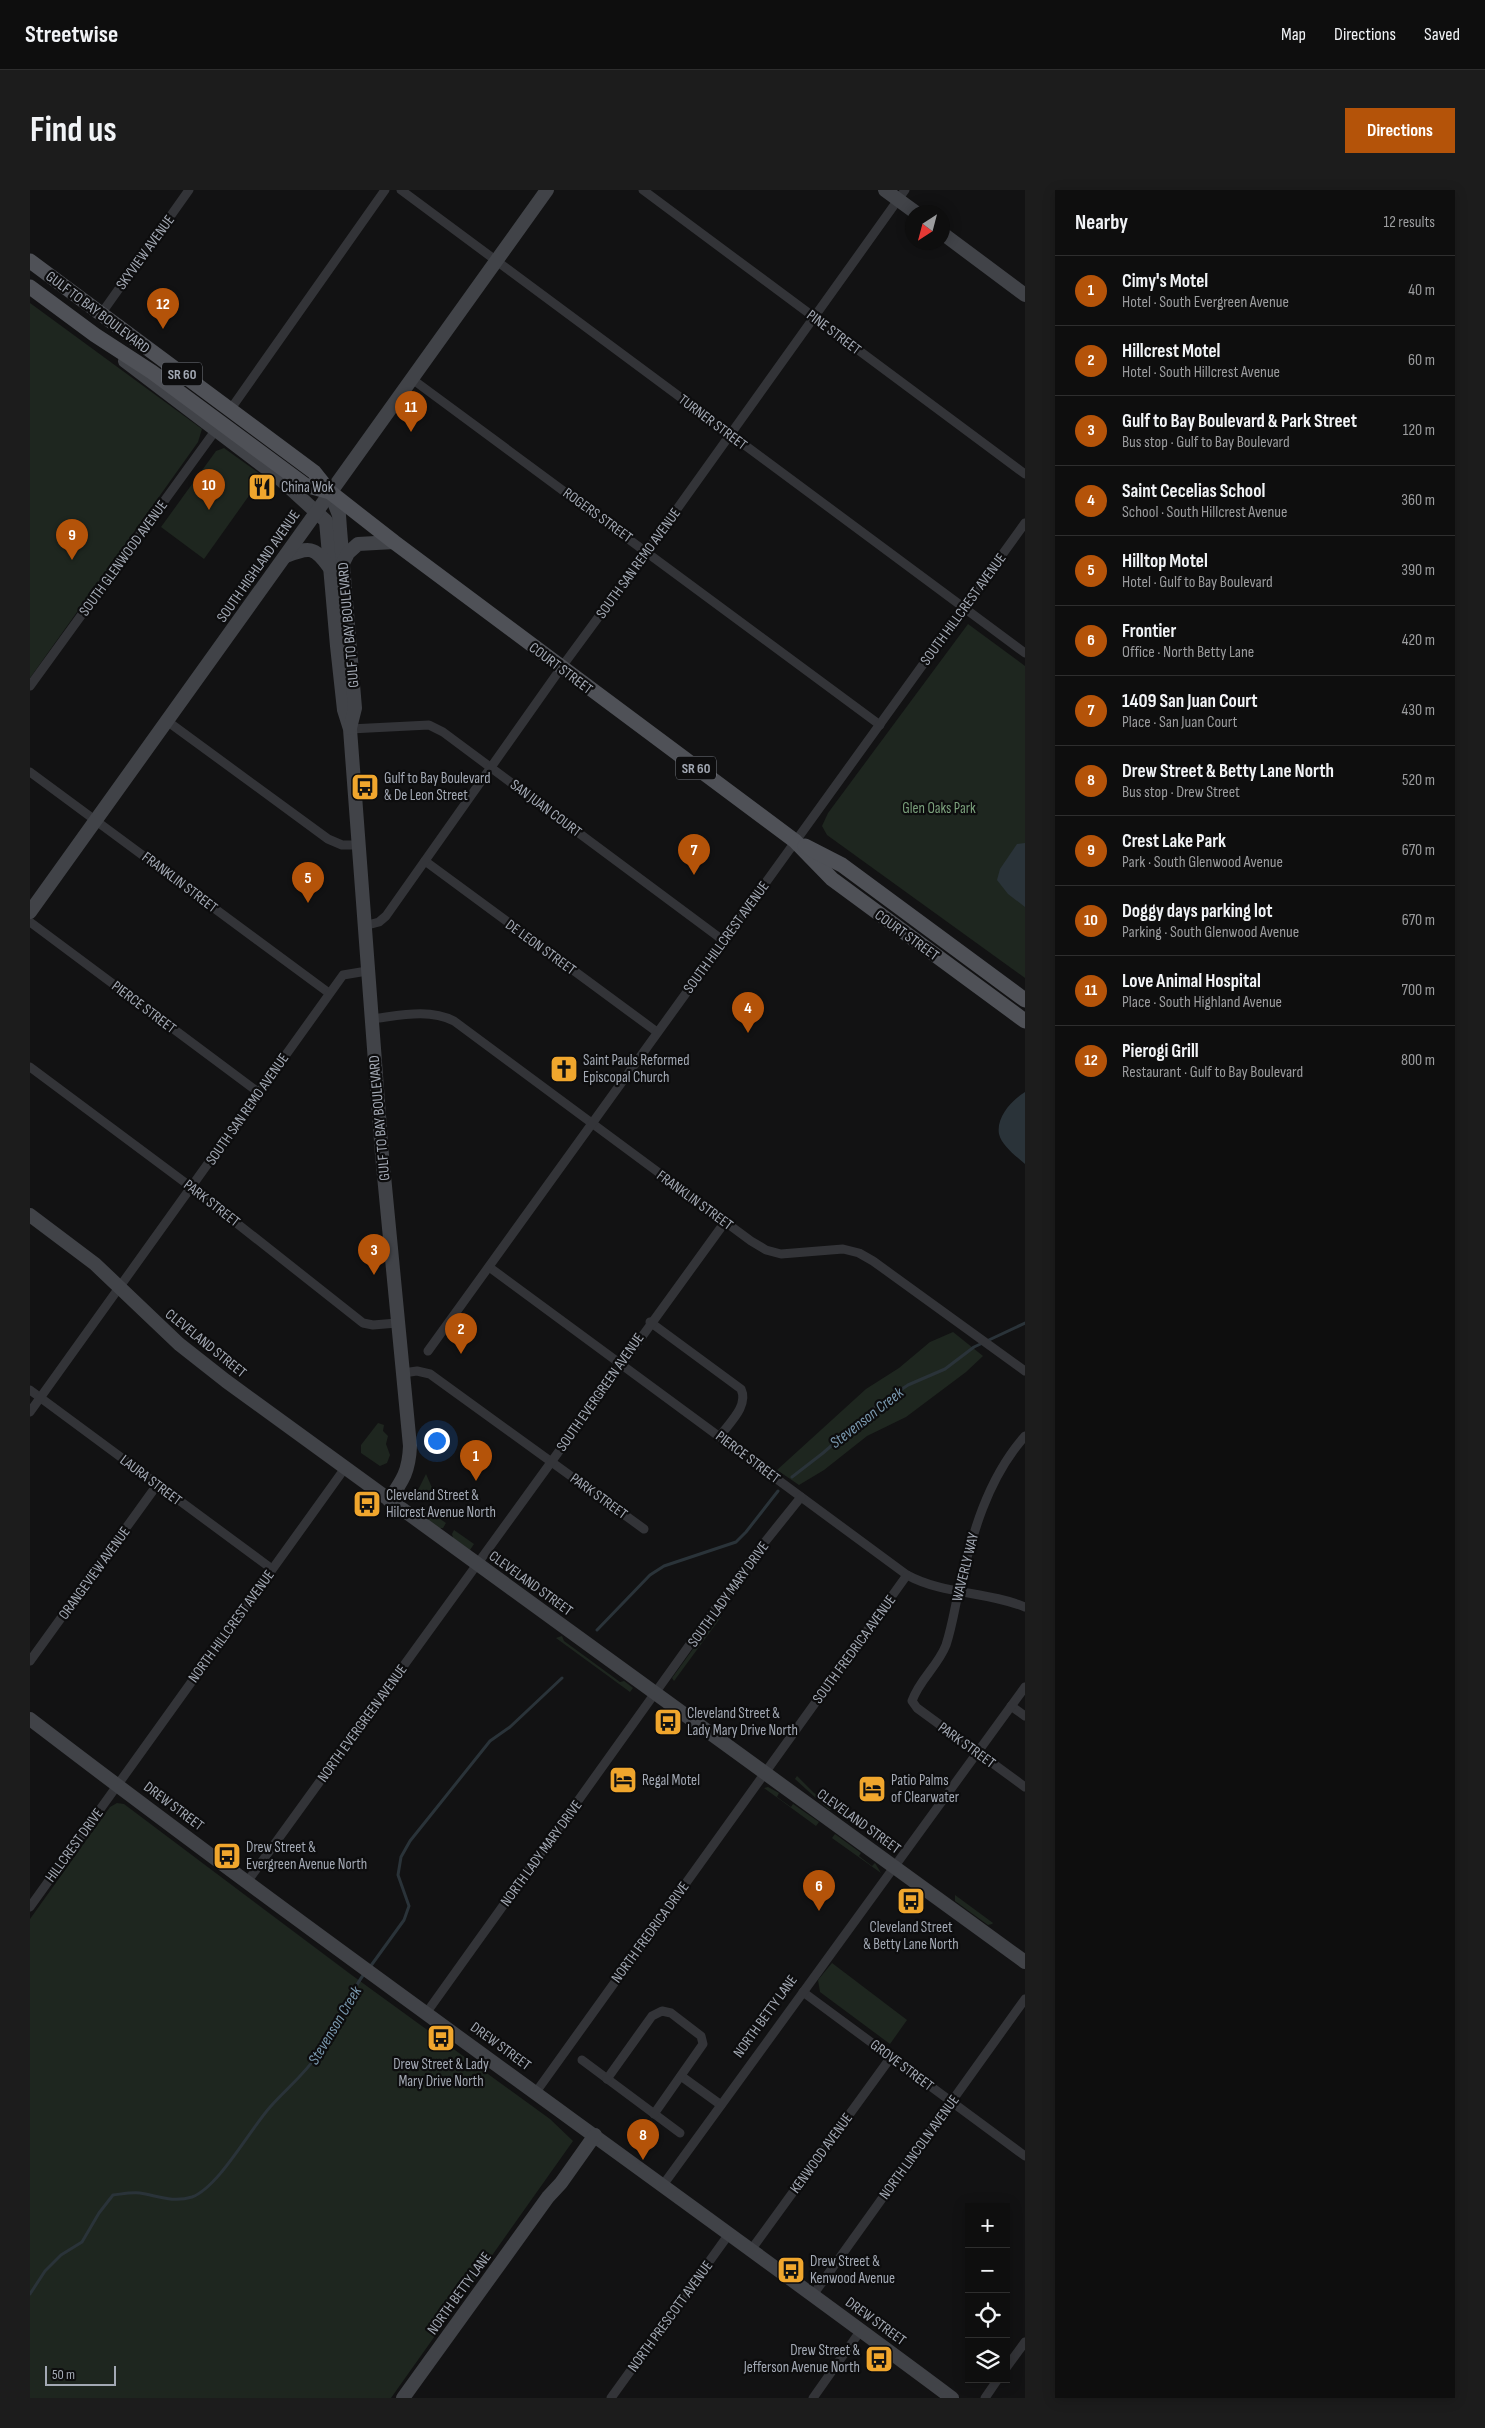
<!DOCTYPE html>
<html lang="en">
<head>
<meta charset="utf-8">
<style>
	:root { --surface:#0e0e0e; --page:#1c1c1c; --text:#f1f3f6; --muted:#9b9c9e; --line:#2e2e2e; --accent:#b45309 }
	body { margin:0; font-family:"Sofia Sans Condensed",sans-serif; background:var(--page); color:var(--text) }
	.controls { position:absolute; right:15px; bottom:15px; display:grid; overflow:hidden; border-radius:0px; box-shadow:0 2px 12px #0003 }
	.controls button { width:45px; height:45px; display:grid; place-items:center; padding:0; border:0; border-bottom:1px solid var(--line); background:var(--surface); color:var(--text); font:25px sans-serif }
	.compass { position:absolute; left:875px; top:15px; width:45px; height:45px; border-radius:50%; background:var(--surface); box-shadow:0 2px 12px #0003; rotate:216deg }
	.scale { position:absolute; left:15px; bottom:12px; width:71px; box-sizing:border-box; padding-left:5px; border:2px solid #a3a9b4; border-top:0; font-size:14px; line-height:18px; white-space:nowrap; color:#a3a9b4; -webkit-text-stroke:4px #0d0d0e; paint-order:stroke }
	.you { position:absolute; left:406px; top:1250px; width:18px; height:18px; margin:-12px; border:4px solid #fff; border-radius:50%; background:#1a73e8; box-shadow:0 0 0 8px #1a73e833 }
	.badge { display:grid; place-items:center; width:32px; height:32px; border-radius:50%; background:var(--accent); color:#fff; font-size:16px; font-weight:700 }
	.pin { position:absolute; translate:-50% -41px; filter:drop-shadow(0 1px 2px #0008) }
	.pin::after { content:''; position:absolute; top:26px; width:18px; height:15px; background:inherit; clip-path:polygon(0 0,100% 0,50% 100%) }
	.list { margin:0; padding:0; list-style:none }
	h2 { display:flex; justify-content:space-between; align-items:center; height:65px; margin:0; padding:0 20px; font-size:21px }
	h2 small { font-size:16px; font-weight:400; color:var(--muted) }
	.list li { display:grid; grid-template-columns:32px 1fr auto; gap:15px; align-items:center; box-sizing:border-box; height:70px; padding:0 20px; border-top:1px solid var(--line) }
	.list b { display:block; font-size:19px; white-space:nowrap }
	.list p { margin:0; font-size:16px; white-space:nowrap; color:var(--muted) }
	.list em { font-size:16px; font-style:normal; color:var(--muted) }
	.icon { flex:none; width:28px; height:28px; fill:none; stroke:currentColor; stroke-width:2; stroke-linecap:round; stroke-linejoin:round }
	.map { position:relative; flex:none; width:995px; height:2208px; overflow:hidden; border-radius:0px }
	header { display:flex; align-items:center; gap:30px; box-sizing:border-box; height:70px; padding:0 25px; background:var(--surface); border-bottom:1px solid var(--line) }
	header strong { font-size:24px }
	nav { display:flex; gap:28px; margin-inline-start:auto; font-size:18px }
	.intro { display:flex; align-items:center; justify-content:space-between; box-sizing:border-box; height:120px; padding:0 30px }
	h1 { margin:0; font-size:35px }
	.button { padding:12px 22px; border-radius:0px; background:var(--accent); color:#fff; font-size:18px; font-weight:700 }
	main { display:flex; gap:30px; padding:0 30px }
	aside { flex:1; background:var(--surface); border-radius:0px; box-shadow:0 2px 12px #0003 }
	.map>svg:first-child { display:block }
	.green { fill:#1e261f }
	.water { fill:#2a3339 }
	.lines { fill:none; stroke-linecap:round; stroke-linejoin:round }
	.stream { stroke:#2a3339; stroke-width:3 }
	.street { stroke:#333438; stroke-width:9 }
	.secondary { stroke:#414348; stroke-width:14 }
	.primary { stroke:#4f5157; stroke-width:15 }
	.labels { text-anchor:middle; stroke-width:4.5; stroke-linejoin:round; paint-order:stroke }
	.shield { fill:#0d0d0e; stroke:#767a82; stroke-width:1 }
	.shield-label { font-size:14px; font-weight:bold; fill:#a3a9b4 }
	.street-label { font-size:15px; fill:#a3a9b4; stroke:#0d0d0e }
	.poi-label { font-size:15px; fill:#a3a9b4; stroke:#0d0d0e; text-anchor:start }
	.park-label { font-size:15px; fill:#7a9f7b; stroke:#0d0d0e }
	.water-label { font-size:16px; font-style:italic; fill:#7a99af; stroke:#0d0d0e }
</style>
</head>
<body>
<header>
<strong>Streetwise</strong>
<nav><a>Map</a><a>Directions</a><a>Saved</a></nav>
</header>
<div class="intro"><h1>Find us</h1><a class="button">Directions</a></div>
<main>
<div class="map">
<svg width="995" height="2208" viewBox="0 0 995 2208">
	<rect width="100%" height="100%" fill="#121213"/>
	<g class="green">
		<polygon points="0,113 172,239 168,252 0,488"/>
		<polygon points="194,258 233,286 174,369 131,337 186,261"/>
		<polygon points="938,434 995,476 995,788 797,645 792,636 798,623"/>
		<polygon points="923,1142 953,1166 936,1182 876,1227 837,1246 794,1280 769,1295 747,1280 836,1199 869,1178 900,1152"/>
		<polygon points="348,1233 354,1235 353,1241 358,1246 356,1254 360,1265 357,1273 350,1276 331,1263 331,1255"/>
		<polygon points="396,1284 403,1300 395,1308 387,1302"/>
		<polygon points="397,1320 416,1333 413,1338 408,1338 395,1329 394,1325"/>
		<polygon points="424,1340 444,1354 440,1360 423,1348 422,1344"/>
		<polygon points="687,1426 691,1427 644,1491 642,1488"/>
		<polygon points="532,1446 534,1451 590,1492 594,1491 603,1498 600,1502 526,1448"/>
		<polygon points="767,1586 784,1603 805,1618 804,1619 799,1620 765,1589"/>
		<polygon points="738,1597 749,1603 747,1607 761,1617 763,1614 789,1632 786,1636 734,1598"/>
		<polygon points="87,1613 94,1614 323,1786 520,1929 543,1951 361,2208 0,2208 0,1729 80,1617"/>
		<polygon points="805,1644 831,1663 829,1666 842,1676 845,1673 851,1683 802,1648"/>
		<polygon points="925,1705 963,1733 962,1734 958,1735 925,1711"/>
		<polygon points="802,1773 877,1830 860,1854 790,1802 788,1790"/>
	</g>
	<g class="water">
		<polygon points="995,653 995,717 978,704 967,690 970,679 987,654"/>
		<path d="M995,902V974C986,966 972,956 969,944C966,927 982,910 995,902Z"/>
	</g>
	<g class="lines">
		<g class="stream">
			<polyline points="762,1287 793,1263 847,1216 878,1195 915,1179 944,1157 995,1133"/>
			<polyline points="567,1440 620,1385 634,1376 706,1352 716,1342 748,1301"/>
			<polyline points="340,1777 374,1730 379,1716 368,1685 371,1667 380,1651 460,1551 480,1537 532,1488"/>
			<path d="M0,2104L15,2081L31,2065L52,2052L69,2023L83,2005C92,2004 101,2002 110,2003C128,2006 143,2013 162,2007C189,1997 220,1939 241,1916C258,1897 274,1885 289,1863C306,1838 316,1809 334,1784"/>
		</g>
		<g class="street">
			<polyline points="371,0 995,463"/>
			<polyline points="613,0 995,284"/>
			<polyline points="71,124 159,0"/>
			<polyline points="382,189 850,535"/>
			<polyline points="200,220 355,0"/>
			<polyline points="0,496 185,241"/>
			<polyline points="137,531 298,649 312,655 327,655"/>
			<polyline points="320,539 399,535 413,542 694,751"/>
			<polyline points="0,582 299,803"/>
			<polyline points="395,671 627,842"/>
			<polyline points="0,732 228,902"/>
			<polyline points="334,736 349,732 356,726 531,478 617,361 875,0"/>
			<path d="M341,829C368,826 398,818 424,831L721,1051L736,1060L751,1064L813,1059L829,1063L843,1071L995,1181"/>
			<polyline points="0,877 161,997 333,1133 343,1135 367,1133"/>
			<path d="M459,1077L877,1385C914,1405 956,1401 995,1417"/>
			<path d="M620,1132L711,1199C719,1216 699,1233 690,1246"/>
			<polyline points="398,1161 995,333"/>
			<polyline points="373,1183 387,1181 400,1184 614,1339"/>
			<polyline points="0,1200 242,1379"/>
			<polyline points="0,1222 313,785 337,781"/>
			<path d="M995,1246C957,1289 942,1345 929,1399C925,1417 922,1437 916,1455C908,1476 889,1490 882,1511L887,1518L995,1597"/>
			<polyline points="0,1471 127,1295"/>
			<polyline points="981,1516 995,1526"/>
			<polyline points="217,1692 695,1032"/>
			<polyline points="0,1717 315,1278"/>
			<polyline points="773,1802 995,1966"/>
			<polyline points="397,1822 718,1373 771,1307"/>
			<polyline points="552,1870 650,1943"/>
			<polyline points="651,1886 691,1915"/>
			<polyline points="577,1889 622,1826 632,1821 641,1823 671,1846 673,1854 624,1924"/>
			<polyline points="506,1902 877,1385"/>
			<polyline points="633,1995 995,1497"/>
			<polyline points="721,2060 861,1867"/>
			<polyline points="783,2105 995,1809"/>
			<polyline points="976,2178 995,2152"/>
			<polyline points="581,2208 699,2044"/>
			<polyline points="783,2208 831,2140"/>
			<polyline points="955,2208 968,2189"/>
		</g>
		<g class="secondary">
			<polyline points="855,0 885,22"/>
			<polyline points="912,43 995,105"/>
			<path d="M95,171L249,288L296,331L307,456L314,520L320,539L352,965L380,1256C379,1281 373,1290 359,1310"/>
			<polyline points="300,302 309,325 310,339 325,518 320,538"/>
			<path d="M256,366C279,357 284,356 299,377"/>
			<polyline points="313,373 318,363 328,354 364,352"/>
			<polyline points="0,722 517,0"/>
			<polyline points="0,1025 65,1074 149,1154 196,1191 995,1772"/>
			<path d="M0,1529C303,1761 616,1980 922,2208"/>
			<polyline points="373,2208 518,2007 531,1993 565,1945"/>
		</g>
		<g class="primary">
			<polyline points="0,71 284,282 300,302 364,352 765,651 802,689 995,831"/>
			<polyline points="0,97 65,145 122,182 275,295 300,302"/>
			<polyline points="775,656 812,675 995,810"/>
		</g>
	</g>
	<defs>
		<symbol id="restaurant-square" viewBox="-11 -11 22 22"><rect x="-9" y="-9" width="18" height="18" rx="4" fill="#f0a62d" stroke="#0d0d0e"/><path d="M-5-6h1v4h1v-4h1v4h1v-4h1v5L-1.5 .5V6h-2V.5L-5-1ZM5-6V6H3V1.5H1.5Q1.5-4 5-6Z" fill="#111"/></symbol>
		<symbol id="bus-square" viewBox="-11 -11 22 22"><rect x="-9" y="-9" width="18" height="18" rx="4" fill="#f0a62d" stroke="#0d0d0e"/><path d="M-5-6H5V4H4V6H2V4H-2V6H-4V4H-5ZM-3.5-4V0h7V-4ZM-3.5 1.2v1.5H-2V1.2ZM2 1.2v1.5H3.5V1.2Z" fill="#111"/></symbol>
		<symbol id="church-square" viewBox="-11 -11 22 22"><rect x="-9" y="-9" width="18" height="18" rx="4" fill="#f0a62d" stroke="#0d0d0e"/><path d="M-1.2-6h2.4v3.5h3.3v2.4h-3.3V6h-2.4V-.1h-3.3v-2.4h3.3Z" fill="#111"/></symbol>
		<symbol id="hotel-square" viewBox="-11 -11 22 22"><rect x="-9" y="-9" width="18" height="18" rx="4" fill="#f0a62d" stroke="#0d0d0e"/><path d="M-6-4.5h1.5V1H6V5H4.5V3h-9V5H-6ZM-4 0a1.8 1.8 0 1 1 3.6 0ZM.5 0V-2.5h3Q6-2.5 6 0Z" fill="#111"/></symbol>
	</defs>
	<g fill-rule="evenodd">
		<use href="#restaurant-square" x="216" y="281" width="32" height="32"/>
		<use href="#bus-square" x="319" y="581" width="32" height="32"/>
		<use href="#church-square" x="518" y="863" width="32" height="32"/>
		<use href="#bus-square" x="321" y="1298" width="32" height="32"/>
		<use href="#bus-square" x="622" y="1516" width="32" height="32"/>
		<use href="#hotel-square" x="577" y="1574" width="32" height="32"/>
		<use href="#hotel-square" x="826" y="1583" width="32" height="32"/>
		<use href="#bus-square" x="181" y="1650" width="32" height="32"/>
		<use href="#bus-square" x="865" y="1695" width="32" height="32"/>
		<use href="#bus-square" x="395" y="1832" width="32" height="32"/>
		<use href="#bus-square" x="745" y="2064" width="32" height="32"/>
		<use href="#bus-square" x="833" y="2153" width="32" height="32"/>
	</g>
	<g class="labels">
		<g class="shield">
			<rect x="132" y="172.5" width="40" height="23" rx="4"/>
			<rect x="646" y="566.5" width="40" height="23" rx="4"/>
		</g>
		<g class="shield-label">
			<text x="152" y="189">SR 60</text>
			<text x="666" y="583">SR 60</text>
		</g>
		<g class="street-label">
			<text transform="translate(115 62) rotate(-54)" y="5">SKYVIEW AVENUE</text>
			<text transform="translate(68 122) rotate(37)" y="5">GULF TO BAY BOULEVARD</text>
			<text transform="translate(804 142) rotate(37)" y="5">PINE STREET</text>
			<text transform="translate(683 232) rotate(37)" y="5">TURNER STREET</text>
			<text transform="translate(568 325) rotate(36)" y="5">ROGERS STREET</text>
			<text transform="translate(93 368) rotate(-54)" y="5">SOUTH GLENWOOD AVENUE</text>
			<text transform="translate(608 373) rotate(-54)" y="5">SOUTH SAN REMO AVENUE</text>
			<text transform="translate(228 376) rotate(-55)" y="5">SOUTH HIGHLAND AVENUE</text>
			<text transform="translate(933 419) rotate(-54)" y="5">SOUTH HILLCREST AVENUE</text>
			<text transform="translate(318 435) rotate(-95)" y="5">GULF TO BAY BOULEVARD</text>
			<text transform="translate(531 478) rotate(37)" y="5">COURT STREET</text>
			<text transform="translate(516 618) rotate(37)" y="5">SAN JUAN COURT</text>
			<text transform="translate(150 692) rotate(37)" y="5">FRANKLIN STREET</text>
			<text transform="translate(877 745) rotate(36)" y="5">COURT STREET</text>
			<text transform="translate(696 747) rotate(-54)" y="5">SOUTH HILLCREST AVENUE</text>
			<text transform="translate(511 757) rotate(36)" y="5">DE LEON STREET</text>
			<text transform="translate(114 817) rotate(37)" y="5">PIERCE STREET</text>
			<text transform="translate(217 919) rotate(-55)" y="5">SOUTH SAN REMO AVENUE</text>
			<text transform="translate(349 928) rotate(-95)" y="5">GULF TO BAY BOULEVARD</text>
			<text transform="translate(665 1010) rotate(36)" y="5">FRANKLIN STREET</text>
			<text transform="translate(182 1013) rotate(38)" y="5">PARK STREET</text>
			<text transform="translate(176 1153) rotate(39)" y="5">CLEVELAND STREET</text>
			<text transform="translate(570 1202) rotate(-55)" y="5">SOUTH EVERGREEN AVENUE</text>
			<text transform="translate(718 1267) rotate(37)" y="5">PIERCE STREET</text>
			<text transform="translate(121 1290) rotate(37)" y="5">LAURA STREET</text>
			<text transform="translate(569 1306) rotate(36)" y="5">PARK STREET</text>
			<text transform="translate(935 1377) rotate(-76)" y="5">WAVERLY WAY</text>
			<text transform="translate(64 1383) rotate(-54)" y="5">ORANGEVIEW AVENUE</text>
			<text transform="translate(501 1393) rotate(36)" y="5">CLEVELAND STREET</text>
			<text transform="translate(698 1404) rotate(-54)" y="5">SOUTH LADY MARY DRIVE</text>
			<text transform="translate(201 1436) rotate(-54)" y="5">NORTH HILLCREST AVENUE</text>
			<text transform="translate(824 1459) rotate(-54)" y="5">SOUTH FREDRICA AVENUE</text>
			<text transform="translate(332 1533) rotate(-54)" y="5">NORTH EVERGREEN AVENUE</text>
			<text transform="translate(937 1555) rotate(36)" y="5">PARK STREET</text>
			<text transform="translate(144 1616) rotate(37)" y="5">DREW STREET</text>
			<text transform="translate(829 1631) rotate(36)" y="5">CLEVELAND STREET</text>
			<text transform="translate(44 1655) rotate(-54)" y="5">HILLCREST DRIVE</text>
			<text transform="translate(511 1663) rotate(-54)" y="5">NORTH LADY MARY DRIVE</text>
			<text transform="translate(620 1742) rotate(-54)" y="5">NORTH FREDRICA DRIVE</text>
			<text transform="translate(735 1826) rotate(-54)" y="5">NORTH BETTY LANE</text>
			<text transform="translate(471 1856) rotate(36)" y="5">DREW STREET</text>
			<text transform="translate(872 1875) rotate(37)" y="5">GROVE STREET</text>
			<text transform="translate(889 1957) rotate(-54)" y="5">NORTH LINCOLN AVENUE</text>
			<text transform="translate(791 1963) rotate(-54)" y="5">KENWOOD AVENUE</text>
			<text transform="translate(429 2103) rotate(-54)" y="5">NORTH BETTY LANE</text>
			<text transform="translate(640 2126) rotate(-54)" y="5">NORTH PRESCOTT AVENUE</text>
			<text transform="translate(846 2131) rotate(36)" y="5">DREW STREET</text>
		</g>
		<g class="poi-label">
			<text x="251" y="302">China Wok</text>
			<text x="354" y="593">Gulf to Bay Boulevard<tspan x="354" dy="17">&amp; De Leon Street</tspan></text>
			<text x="553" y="875">Saint Pauls Reformed<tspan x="553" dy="17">Episcopal Church</tspan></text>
			<text x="356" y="1310">Cleveland Street &amp;<tspan x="356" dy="17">Hilcrest Avenue North</tspan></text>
			<text x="657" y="1528">Cleveland Street &amp;<tspan x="657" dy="17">Lady Mary Drive North</tspan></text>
			<text x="612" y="1595">Regal Motel</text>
			<text x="861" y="1595">Patio Palms<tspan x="861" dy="17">of Clearwater</tspan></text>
			<text x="216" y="1662">Drew Street &amp;<tspan x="216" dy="17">Evergreen Avenue North</tspan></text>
			<text x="881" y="1742" text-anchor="middle">Cleveland Street<tspan x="881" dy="17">&amp; Betty Lane North</tspan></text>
			<text x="411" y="1879" text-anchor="middle">Drew Street &amp; Lady<tspan x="411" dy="17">Mary Drive North</tspan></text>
			<text x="780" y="2076">Drew Street &amp;<tspan x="780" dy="17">Kenwood Avenue</tspan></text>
			<text x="830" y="2165" text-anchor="end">Drew Street &amp;<tspan x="830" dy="17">Jefferson Avenue North</tspan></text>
		</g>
		<g class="park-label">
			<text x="909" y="623">Glen Oaks Park</text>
		</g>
		<g class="water-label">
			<text transform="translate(836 1227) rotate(-38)" y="6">Stevenson Creek</text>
			<text transform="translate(304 1835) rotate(-59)" y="6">Stevenson Creek</text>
		</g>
	</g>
</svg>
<div class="controls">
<button>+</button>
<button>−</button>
<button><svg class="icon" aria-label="locate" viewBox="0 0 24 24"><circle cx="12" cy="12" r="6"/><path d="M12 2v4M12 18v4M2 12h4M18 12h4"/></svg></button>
<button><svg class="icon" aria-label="layers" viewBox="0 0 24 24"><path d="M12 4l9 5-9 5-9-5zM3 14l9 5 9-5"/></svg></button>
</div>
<svg class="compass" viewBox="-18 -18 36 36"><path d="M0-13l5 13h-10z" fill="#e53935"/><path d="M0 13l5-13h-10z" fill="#9b9c9e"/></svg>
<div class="scale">50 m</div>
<div class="you"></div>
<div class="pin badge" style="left:446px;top:1291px">1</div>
<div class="pin badge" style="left:431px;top:1164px">2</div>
<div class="pin badge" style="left:344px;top:1085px">3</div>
<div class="pin badge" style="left:718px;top:843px">4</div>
<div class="pin badge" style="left:278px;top:713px">5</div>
<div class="pin badge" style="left:789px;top:1721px">6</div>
<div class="pin badge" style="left:664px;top:685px">7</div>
<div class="pin badge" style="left:613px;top:1970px">8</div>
<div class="pin badge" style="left:42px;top:370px">9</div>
<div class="pin badge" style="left:179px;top:320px">10</div>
<div class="pin badge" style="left:381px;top:242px">11</div>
<div class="pin badge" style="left:133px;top:139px">12</div>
</div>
<aside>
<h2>Nearby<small>12 results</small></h2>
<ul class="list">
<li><span class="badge">1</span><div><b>Cimy's Motel</b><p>Hotel · South Evergreen Avenue</p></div><em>40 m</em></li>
<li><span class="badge">2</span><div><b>Hillcrest Motel</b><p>Hotel · South Hillcrest Avenue</p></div><em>60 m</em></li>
<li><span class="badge">3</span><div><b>Gulf to Bay Boulevard &amp; Park Street</b><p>Bus stop · Gulf to Bay Boulevard</p></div><em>120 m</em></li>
<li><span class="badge">4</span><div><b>Saint Cecelias School</b><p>School · South Hillcrest Avenue</p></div><em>360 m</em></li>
<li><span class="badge">5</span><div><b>Hilltop Motel</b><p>Hotel · Gulf to Bay Boulevard</p></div><em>390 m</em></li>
<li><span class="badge">6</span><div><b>Frontier</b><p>Office · North Betty Lane</p></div><em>420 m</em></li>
<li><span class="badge">7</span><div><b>1409 San Juan Court</b><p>Place · San Juan Court</p></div><em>430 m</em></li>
<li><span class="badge">8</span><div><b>Drew Street &amp; Betty Lane North</b><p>Bus stop · Drew Street</p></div><em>520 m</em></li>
<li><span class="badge">9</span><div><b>Crest Lake Park</b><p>Park · South Glenwood Avenue</p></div><em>670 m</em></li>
<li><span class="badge">10</span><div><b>Doggy days parking lot</b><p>Parking · South Glenwood Avenue</p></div><em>670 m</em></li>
<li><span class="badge">11</span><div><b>Love Animal Hospital</b><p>Place · South Highland Avenue</p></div><em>700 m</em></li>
<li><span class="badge">12</span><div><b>Pierogi Grill</b><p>Restaurant · Gulf to Bay Boulevard</p></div><em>800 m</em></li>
</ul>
</aside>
</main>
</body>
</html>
